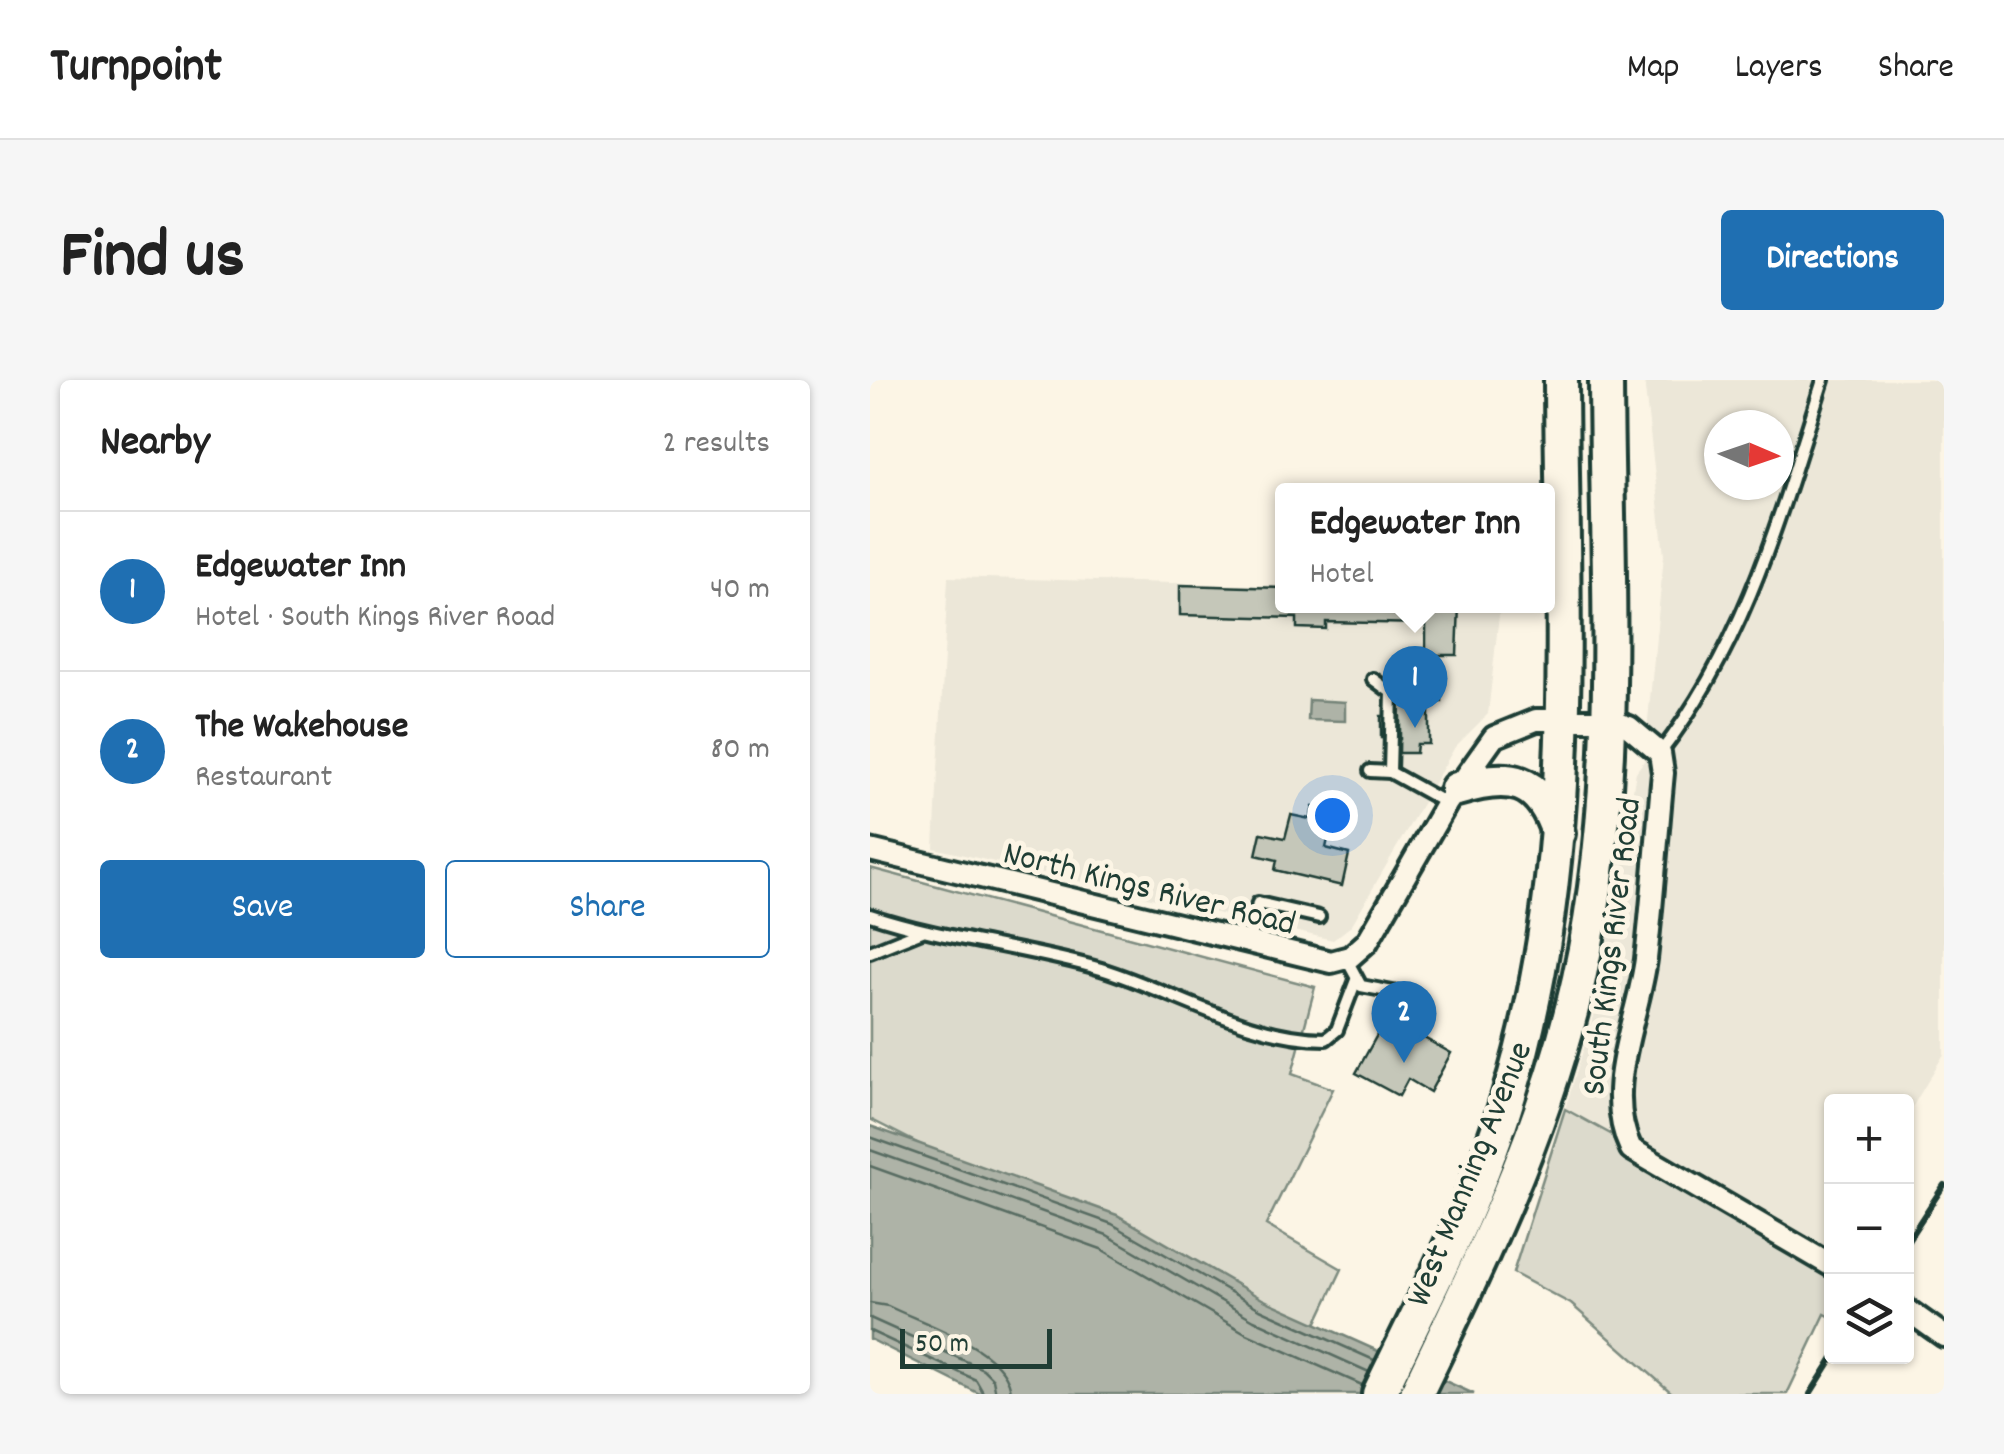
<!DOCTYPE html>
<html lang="en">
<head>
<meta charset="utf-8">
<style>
	:root { --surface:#fff; --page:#f6f6f6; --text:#222; --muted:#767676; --line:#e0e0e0; --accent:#1f6fb2 }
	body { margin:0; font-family:Dekko,sans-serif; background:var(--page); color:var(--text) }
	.controls { position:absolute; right:30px; bottom:30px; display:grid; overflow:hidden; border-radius:10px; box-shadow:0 2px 8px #0004 }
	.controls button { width:90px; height:90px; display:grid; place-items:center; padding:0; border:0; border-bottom:2px solid var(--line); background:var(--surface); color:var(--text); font:50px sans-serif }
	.compass { position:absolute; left:834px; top:30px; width:90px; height:90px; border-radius:50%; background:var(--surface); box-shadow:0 2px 8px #0004; rotate:92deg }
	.scale { position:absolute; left:30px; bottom:25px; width:152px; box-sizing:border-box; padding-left:10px; border:5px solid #1f3d34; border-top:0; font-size:28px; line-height:35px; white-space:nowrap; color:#1f3d34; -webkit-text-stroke:8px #fcf5e5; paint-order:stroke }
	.you { position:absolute; left:462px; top:435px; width:35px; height:35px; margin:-25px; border:8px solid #fff; border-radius:50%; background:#1a73e8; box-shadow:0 0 0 15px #1a73e833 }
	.badge { display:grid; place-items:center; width:65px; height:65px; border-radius:50%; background:var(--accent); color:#fff; font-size:32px; font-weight:700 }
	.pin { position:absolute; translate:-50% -82px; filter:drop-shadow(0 2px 5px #0008) }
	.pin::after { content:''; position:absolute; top:52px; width:35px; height:30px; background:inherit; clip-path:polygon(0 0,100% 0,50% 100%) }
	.popup { position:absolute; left:405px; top:103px; width:280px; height:130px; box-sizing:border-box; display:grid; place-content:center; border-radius:10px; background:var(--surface); filter:drop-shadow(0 2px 8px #0005); font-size:32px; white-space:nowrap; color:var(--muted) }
	.popup b { font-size:38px; color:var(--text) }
	.popup::after { content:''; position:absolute; left:50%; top:100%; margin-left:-20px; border:20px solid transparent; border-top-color:var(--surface) }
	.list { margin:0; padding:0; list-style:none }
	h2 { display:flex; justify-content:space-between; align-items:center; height:130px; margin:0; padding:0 40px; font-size:42px }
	h2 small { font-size:32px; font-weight:400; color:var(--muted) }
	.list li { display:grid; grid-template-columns:65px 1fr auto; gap:30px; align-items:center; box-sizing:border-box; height:160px; padding:0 40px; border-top:2px solid var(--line) }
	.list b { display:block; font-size:38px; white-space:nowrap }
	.list p { margin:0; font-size:32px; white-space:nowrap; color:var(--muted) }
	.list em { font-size:32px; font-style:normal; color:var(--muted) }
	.actions { display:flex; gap:20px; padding:30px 40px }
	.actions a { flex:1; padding:22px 0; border:2px solid var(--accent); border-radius:10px; text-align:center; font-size:35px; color:var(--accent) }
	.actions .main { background:var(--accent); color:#fff }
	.icon { flex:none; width:55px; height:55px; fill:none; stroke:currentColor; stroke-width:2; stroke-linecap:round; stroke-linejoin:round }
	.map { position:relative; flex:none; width:1074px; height:1014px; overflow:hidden; border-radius:10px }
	header { display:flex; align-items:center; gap:60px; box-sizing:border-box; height:140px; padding:0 50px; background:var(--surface); border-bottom:2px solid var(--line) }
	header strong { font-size:48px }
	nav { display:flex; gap:55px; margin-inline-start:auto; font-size:35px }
	.intro { display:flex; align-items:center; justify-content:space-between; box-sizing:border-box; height:240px; padding:0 60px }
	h1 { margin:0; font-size:70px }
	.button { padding:25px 45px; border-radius:10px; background:var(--accent); color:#fff; font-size:35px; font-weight:700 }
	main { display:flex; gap:60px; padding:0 60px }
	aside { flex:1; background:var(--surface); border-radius:10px; box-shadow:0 2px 8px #0004 }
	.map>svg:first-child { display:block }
	.built { fill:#ece7d8; fill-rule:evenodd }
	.green { fill:#dcdacc; stroke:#7e8c80; stroke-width:2.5 }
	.water { fill:#aeb3a7; stroke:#758479; stroke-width:2.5 }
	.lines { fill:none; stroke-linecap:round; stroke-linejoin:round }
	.shore { stroke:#586c62; stroke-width:2.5 }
	.building { fill:#c5c7b9; stroke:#1f3d34; stroke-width:2.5 }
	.lane-casing { stroke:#1f3d34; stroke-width:18 }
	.street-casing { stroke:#1f3d34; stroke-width:28 }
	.primary-casing { stroke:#1f3d34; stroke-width:40 }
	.lane { stroke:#fcf5e5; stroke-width:10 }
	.street { stroke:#fcf5e5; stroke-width:20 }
	.primary { stroke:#fcf5e5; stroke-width:32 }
	.rail { stroke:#1f3d34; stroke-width:6 }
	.labels { text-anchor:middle; stroke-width:10; stroke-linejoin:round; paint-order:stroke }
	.street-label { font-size:35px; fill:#1f3d34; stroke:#fcf5e5 }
</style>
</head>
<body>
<header>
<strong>Turnpoint</strong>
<nav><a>Map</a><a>Layers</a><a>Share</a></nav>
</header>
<div class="intro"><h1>Find us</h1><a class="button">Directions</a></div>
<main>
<aside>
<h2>Nearby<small>2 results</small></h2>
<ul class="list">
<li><span class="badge">1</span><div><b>Edgewater Inn</b><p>Hotel · South Kings River Road</p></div><em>40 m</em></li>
<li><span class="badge">2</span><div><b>The Wakehouse</b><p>Restaurant</p></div><em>80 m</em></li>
</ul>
<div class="actions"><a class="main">Save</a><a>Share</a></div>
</aside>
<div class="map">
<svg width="1074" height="1014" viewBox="0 0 1074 1014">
	<rect width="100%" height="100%" fill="#fcf5e5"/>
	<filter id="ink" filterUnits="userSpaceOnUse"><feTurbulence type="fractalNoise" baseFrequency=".01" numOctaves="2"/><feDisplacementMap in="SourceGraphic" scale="20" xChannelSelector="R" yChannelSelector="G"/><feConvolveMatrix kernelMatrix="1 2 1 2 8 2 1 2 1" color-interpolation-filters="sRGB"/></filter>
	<g filter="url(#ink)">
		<g class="built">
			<path d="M774,0H1074V674L1037,736L1036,722H962L961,875L695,729L726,629L766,392L774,381L794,175ZM849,45H909V105H849Z"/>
			<polygon points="78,197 412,206 412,225 630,226 618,334 585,367 481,546 463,560 64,468"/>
		</g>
		<g class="green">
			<polygon points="0,488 445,607 422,694 463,709 396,845 472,889 438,961 0,739"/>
			<polygon points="695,729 961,875 961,937 955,934 917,1014 803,1014 701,924 643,893"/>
		</g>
		<g class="water">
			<polygon points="439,320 475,322 475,341 438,340"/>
			<polygon points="0,746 247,835 394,920 604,1014 110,1014 0,959"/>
		</g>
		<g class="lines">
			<g class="shore">
				<polyline points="0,757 242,844 390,929 504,980"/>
				<polyline points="0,770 237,855 384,940 499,992"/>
				<polyline points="0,786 231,869 377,954 492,1005"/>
				<path d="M0,923L18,926C54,944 140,970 141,1014"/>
				<polyline points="0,938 113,989 123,999 126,1014"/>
				<polyline points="0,951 106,1000 114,1014"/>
			</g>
		</g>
		<g class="building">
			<polygon points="310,205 412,208 412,225 589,225 587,275 556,275 556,244 456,242 456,249 427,248 427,238 310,235"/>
			<polygon points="558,309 572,309 572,322 559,321 559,364 547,364 546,373 529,373 530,315 558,315"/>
			<polygon points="511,336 530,337 530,359 511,358"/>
			<polygon points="443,427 464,432 456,468 479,474 472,506 405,490 407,480 386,475 391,453 415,458 421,435 440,439"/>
			<polygon points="512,646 538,661 543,652 581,673 560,712 538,699 529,716 486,693"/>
		</g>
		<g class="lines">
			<defs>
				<g id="lane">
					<polyline points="503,299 522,313 520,392"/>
					<path d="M790,373C876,263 911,132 953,0"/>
					<polyline points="500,391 520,392 576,423"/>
					<path d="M0,535C75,560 155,567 231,589C303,611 379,659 456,659L467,650L486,600"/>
					<polyline points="380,564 388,523 449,537"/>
					<polyline points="0,572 52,551"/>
					<polyline points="476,578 491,606 528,613"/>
				</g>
				<g id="street">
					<path d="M0,470L461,582L480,577L497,562L577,423L624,357L666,340H739L759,347L790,373L793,393C787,455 783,517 776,579C768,641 732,708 761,769L962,886"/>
					<polyline points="1036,929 1074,956"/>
				</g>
				<g id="primary">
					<path d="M587,409C639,393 670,397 688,453"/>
					<path d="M509,1014C556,916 608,819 639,715C710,482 692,240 691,0"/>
					<path d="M546,1014C607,888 668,764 702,628C754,423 737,208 736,0"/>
				</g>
			</defs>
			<use href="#lane" class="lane-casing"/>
			<use href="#street" class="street-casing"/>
			<use href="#primary" class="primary-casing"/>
			<use href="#lane" class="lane"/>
			<use href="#street" class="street"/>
			<use href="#primary" class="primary"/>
			<g class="rail">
				<polyline points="1036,863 1074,805"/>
				<polyline points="940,1014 964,976"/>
			</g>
		</g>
	</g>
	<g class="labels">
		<g class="street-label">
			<text transform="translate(280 506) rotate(14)" y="12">North Kings River Road</text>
			<text transform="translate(739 566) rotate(-83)" y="12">South Kings River Road</text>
			<text transform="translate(597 793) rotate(-68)" y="12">West Manning Avenue</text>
		</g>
	</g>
</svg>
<div class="controls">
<button>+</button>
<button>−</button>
<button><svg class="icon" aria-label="layers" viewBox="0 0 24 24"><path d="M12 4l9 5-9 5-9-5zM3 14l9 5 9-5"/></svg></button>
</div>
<svg class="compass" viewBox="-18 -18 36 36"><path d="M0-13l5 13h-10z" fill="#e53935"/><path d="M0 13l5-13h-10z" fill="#767676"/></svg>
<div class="scale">50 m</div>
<div class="you"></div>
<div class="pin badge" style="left:545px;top:348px">1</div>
<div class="popup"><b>Edgewater Inn</b>Hotel</div>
<div class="pin badge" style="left:534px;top:683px">2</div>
</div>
</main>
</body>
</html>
